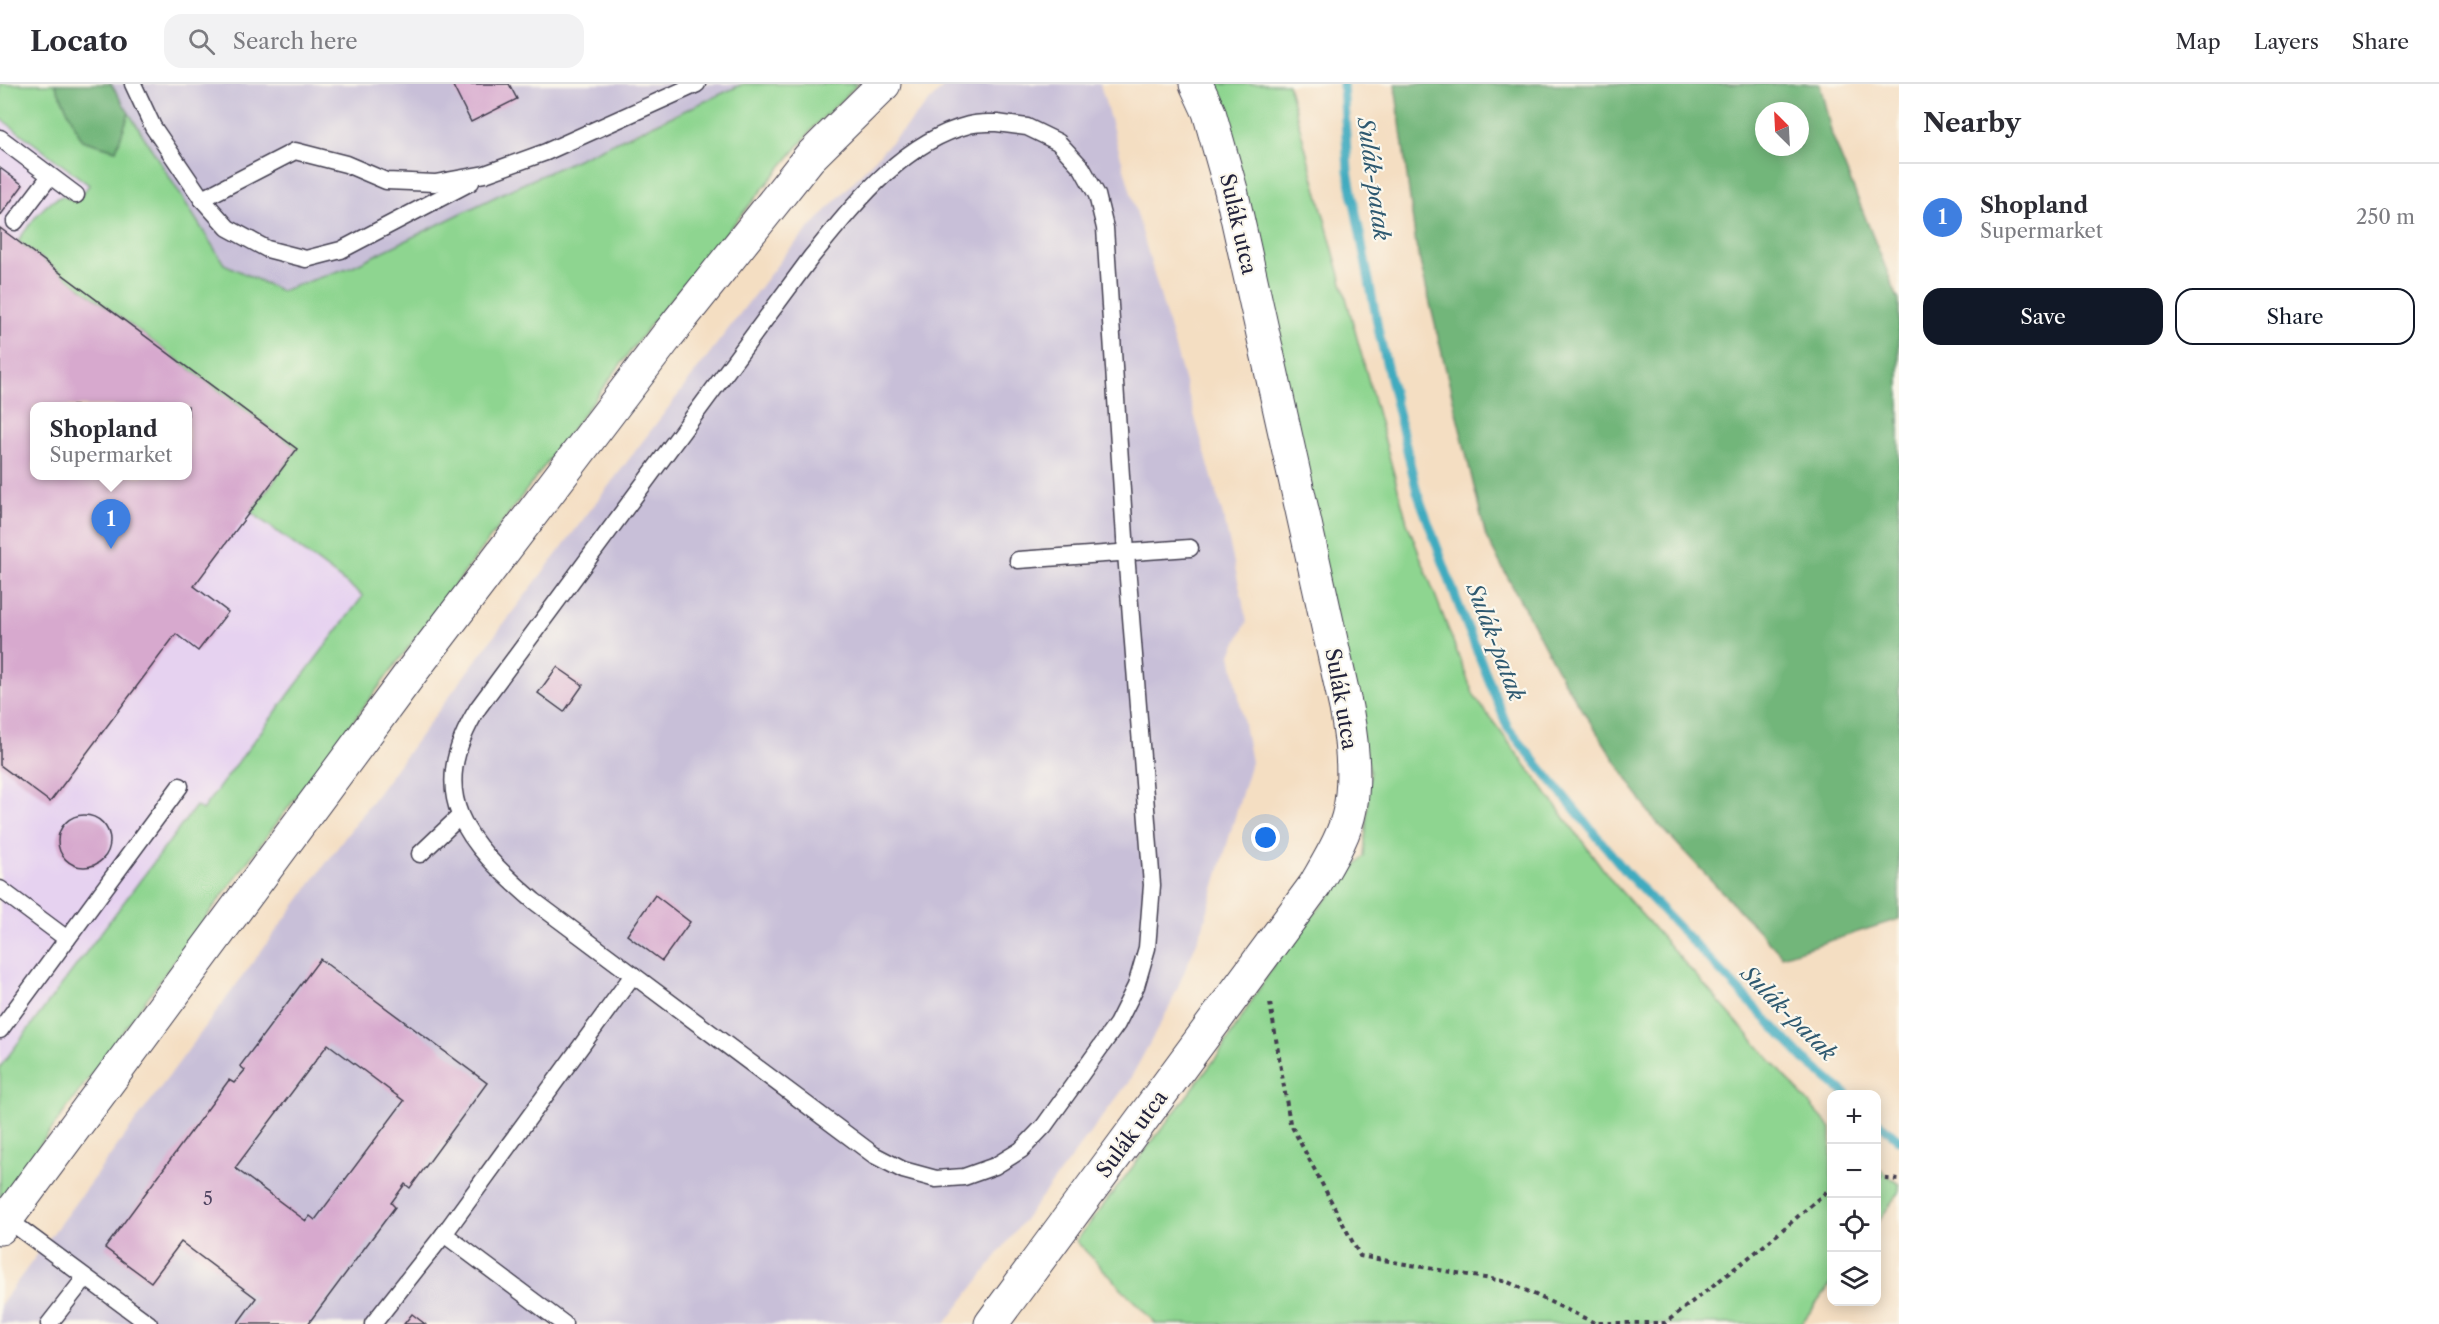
<!DOCTYPE html>
<html lang="en">
<head>
<meta charset="utf-8">
<style>
	:root { --surface:#fff; --page:#f2f2f3; --text:#2b2b33; --muted:#7c7c81; --line:#e1e1e2; --accent:#111827 }
	body { margin:0; font-family:"Libre Caslon Text",serif; background:var(--page); color:var(--text) }
	.controls { position:absolute; right:18px; bottom:18px; display:grid; overflow:hidden; border-radius:12px; box-shadow:0 3px 15px #0003 }
	.controls button { width:54px; height:54px; display:grid; place-items:center; padding:0; border:0; border-bottom:2px solid var(--line); background:var(--surface); color:var(--text); font:30px sans-serif }
	.compass { position:absolute; left:1755px; top:18px; width:54px; height:54px; border-radius:50%; background:var(--surface); box-shadow:0 3px 15px #0003; rotate:336deg }
	.you { position:absolute; left:1266px; top:754px; width:21px; height:21px; margin:-15px; border:4px solid #fff; border-radius:50%; background:#1a73e8; box-shadow:0 0 0 9px #1a73e833 }
	.badge { display:grid; place-items:center; width:39px; height:39px; border-radius:50%; background:var(--accent); color:#fff; font-size:20px; font-weight:700 }
	.pin { position:absolute; translate:-50% -50px; filter:drop-shadow(0 2px 3px #0008) }
	.pin::after { content:''; position:absolute; top:32px; width:21px; height:18px; background:inherit; clip-path:polygon(0 0,100% 0,50% 100%) }
	.popup { position:absolute; left:30px; top:318px; width:162px; height:78px; box-sizing:border-box; display:grid; place-content:center; border-radius:12px; background:var(--surface); filter:drop-shadow(0 2px 4px #0005); font-size:20px; white-space:nowrap; color:var(--muted) }
	.popup b { font-size:22px; color:var(--text) }
	.popup::after { content:''; position:absolute; left:50%; top:100%; margin-left:-12px; border:12px solid transparent; border-top-color:var(--surface) }
	.list { margin:0; padding:0; list-style:none }
	h2 { display:flex; justify-content:space-between; align-items:center; height:78px; margin:0; padding:0 24px; font-size:26px }
	h2 small { font-size:20px; font-weight:400; color:var(--muted) }
	.list li { display:grid; grid-template-columns:39px 1fr auto; gap:18px; align-items:center; box-sizing:border-box; height:108px; padding:0 24px; border-top:2px solid var(--line) }
	.list b { display:block; font-size:22px; white-space:nowrap }
	.list p { margin:0; font-size:20px; white-space:nowrap; color:var(--muted) }
	.list em { font-size:20px; font-style:normal; color:var(--muted) }
	.actions { display:flex; gap:12px; padding:18px 24px }
	.actions a { flex:1; padding:14px 0; border:2px solid var(--accent); border-radius:18px; text-align:center; font-size:21px; color:var(--accent) }
	.actions .main { background:var(--accent); color:#fff }
	.icon { flex:none; width:33px; height:33px; fill:none; stroke:currentColor; stroke-width:2; stroke-linecap:round; stroke-linejoin:round }
	.map { position:relative; flex:none; width:1899px; height:1240px; overflow:hidden }
	header { display:flex; align-items:center; gap:36px; box-sizing:border-box; height:84px; padding:0 30px; background:var(--surface); border-bottom:2px solid var(--line) }
	header strong { font-size:28px }
	nav { display:flex; gap:33px; margin-inline-start:auto; font-size:21px }
	.search { width:420px; height:54px; background:var(--page); display:flex; align-items:center; gap:15px; box-sizing:border-box; padding:0 21px; border-radius:18px; color:var(--muted); font-size:22px }
	main { display:flex }
	aside { flex:1; background:var(--surface) }
	.map>svg:first-child { display:block }
	.built { fill:#e6d2f0; fill-rule:evenodd }
	.industrial { fill:#c8bfd8 }
	.green { fill:#8ed590; stroke:#587c66; stroke-width:1.5 }
	.forest { fill:#72b67a; stroke:#4a6c5a; stroke-width:1.5; fill-rule:evenodd }
	.lines { fill:none; stroke-linecap:round; stroke-linejoin:round }
	.stream { stroke:#40abbf; stroke-width:9 }
	.building { fill:#d7a9ce; fill-rule:evenodd }
	.lane-casing { stroke:#423e4f; stroke-width:19 }
	.street-casing { stroke:#423e4f; stroke-width:35 }
	.path { stroke:#423e4f; stroke-width:4; stroke-dasharray:4.5 4.5; stroke-linecap:butt }
	.lane { stroke:#fff; stroke-width:16 }
	.street { stroke:#fff; stroke-width:33 }
	.labels { text-anchor:middle; stroke-width:4.5; stroke-linejoin:round; paint-order:stroke }
	.number-label { font-size:18px; fill:#4f4460 }
	.street-label { font-size:21px; fill:#22223b; stroke:#fbf7ec }
	.water-label { font-size:22px; font-style:italic; fill:#2e5970; stroke:#fbf7ec }
</style>
</head>
<body>
<header>
<strong>Locato</strong>
<div class="search"><svg class="icon" aria-label="search" viewBox="0 0 24 24"><circle cx="10" cy="10" r="6"/><path d="M15 15l6 6"/></svg>Search here</div>
<nav><a>Map</a><a>Layers</a><a>Share</a></nav>
</header>
<main>
<div class="map">
<svg width="1899" height="1240" viewBox="0 0 1899 1240">
	<rect width="100%" height="100%" fill="#fbf7ec"/>
	<filter id="ink" filterUnits="userSpaceOnUse"><feTurbulence type="fractalNoise" baseFrequency=".0167" numOctaves="2"/><feDisplacementMap in="SourceGraphic" scale="12" xChannelSelector="R" yChannelSelector="G"/><feConvolveMatrix kernelMatrix="1 2 1 2 8 2 1 2 1" color-interpolation-filters="sRGB"/></filter>
	<filter id="wash" filterUnits="userSpaceOnUse"><feTurbulence type="fractalNoise" baseFrequency=".008" numOctaves="4" result="noise"/><feDisplacementMap in="SourceGraphic" scale="24" xChannelSelector="R" yChannelSelector="G"/><feGaussianBlur stdDeviation="1.35" result="paint"/><feColorMatrix in="noise" values="0 0 0 0 0 0 0 0 0 0 0 0 0 0 0 0 0 1.4 0 .05"/><feComposite in="paint" operator="in"/></filter>
	<g filter="url(#wash)">
		<rect width="100%" height="100%" fill="#f4dec2"/>
		<path class="built" d="M0,34L89,101L77,117L41,126L18,158L297,365L251,428L363,512L202,726L196,722L0,983ZM34,322H188V392H34Z"/>
		<g class="industrial">
			<polygon points="111,0 743,0 639,46 353,182 281,207 224,180"/>
			<polygon points="946,0 1100,0 1225,439 1247,537 1231,570 1251,678 1203,843 1170,922 1128,999 945,1240 0,1240 0,1221 476,576 787,168"/>
		</g>
		<g class="green">
			<path d="M0,0H55L82,56L116,66L129,29L224,180L281,207L353,182L505,108L743,0H858L815,42L651,240L213,824L0,1116V983L196,722L202,726L363,512L251,428L297,365L18,157C30,140 42,120 62,112L77,117L89,101L0,34Z"/>
			<polygon points="1209,0 1288,0 1407,438 1474,612 1612,797 1831,1044 1831,1200 1801,1240 1156,1240 1076,1157 1219,970 1283,866 1364,772 1370,689"/>
			<polygon points="1876,1082 1899,1100 1899,1109 1877,1139"/>
		</g>
		<g class="forest">
			<polygon points="55,0 111,0 129,29 116,66 82,56"/>
			<path d="M1395,0H1820L1832,51L1899,217V835L1782,872L1652,733L1563,596L1486,453L1416,161ZM1764,27H1800V63H1764Z"/>
		</g>
		<g class="lines">
			<g class="stream">
				<polyline points="1343,0 1348,87 1379,249 1417,408 1459,522 1508,644 1627,789 1803,974 1846,1010"/>
				<polyline points="1876,1036 1899,1056"/>
			</g>
		</g>
		<g id="blocks">
			<g class="building">
				<polygon points="452,0 509,0 517,15 471,38"/>
				<polygon points="0,84 23,101 0,132"/>
				<path d="M0,144L297,365L194,502L228,528L198,567L176,550L50,718L0,681ZM34,322H188V392H34Z"/>
				<polygon points="557,583 583,601 564,628 538,609"/>
				<circle cx="84" cy="757" r="26"/>
				<polygon points="655,811 690,838 662,877 627,851"/>
				<path d="M320,875L487,999L410,1104L405,1100L391,1119L395,1123L308,1240H237L256,1214L181,1158L151,1198L105,1164L229,996L234,999L245,986L240,982ZM328,960L404,1017L315,1136L310,1132L306,1137L235,1084Z"/>
				<polygon points="412,1230 425,1240 404,1240"/>
			</g>
		</g>
	</g>
	<g filter="url(#ink)">
		<use href="#blocks" fill-opacity="0" stroke="#423e4f" stroke-width="1.5"/>
		<g class="lines">
			<defs>
				<g id="lane">
					<polyline points="133,0 153,43 202,115 228,144 267,165 306,175 341,166 471,98"/>
					<path d="M997,39L1027,43L1058,58L1082,84L1097,111L1105,144L1126,469L1152,801L1147,864L1136,902L1117,940L1044,1042L1021,1066L995,1082L964,1093L936,1095L903,1086L874,1071L534,817C466,758 424,712 478,624L812,172C854,121 902,58 969,41C978,38 988,39 997,39Z"/>
					<polyline points="0,54 76,111"/>
					<polyline points="202,115 295,67 346,80 386,97 435,99 485,90 546,68 697,0"/>
					<polyline points="15,138 50,92"/>
					<polyline points="1018,476 1190,464"/>
					<polyline points="420,770 459,733"/>
					<polyline points="0,805 67,855"/>
					<polyline points="0,946 180,702"/>
					<polyline points="7,1135 149,1240"/>
					<polyline points="444,1150 564,1240"/>
					<polyline points="49,1240 85,1194"/>
					<polyline points="373,1240 444,1150 633,891"/>
				</g>
				<g id="street">
					<polyline points="0,1144 410,590 667,252 809,74 884,0"/>
					<path d="M991,1240L1315,801C1328,778 1345,752 1350,725C1356,692 1352,656 1346,624L1231,106L1209,28L1196,0"/>
				</g>
			</defs>
			<use href="#lane" class="lane-casing"/>
			<use href="#street" class="street-casing"/>
			<g class="path">
				<polyline points="1270,919 1290,1039 1360,1172 1508,1198 1595,1239 1665,1239 1766,1160 1832,1103"/>
				<polyline points="1876,1094 1899,1096"/>
			</g>
			<use href="#lane" class="lane"/>
			<use href="#street" class="street"/>
		</g>
	</g>
	<g class="labels">
		<g class="number-label">
			<text x="208" y="1121">5</text>
		</g>
		<g class="street-label">
			<text transform="translate(1238 140) rotate(77)" y="7">Sulák utca</text>
			<text transform="translate(1341 615) rotate(80)" y="7">Sulák utca</text>
			<text transform="translate(1132 1050) rotate(-53)" y="7">Sulák utca</text>
		</g>
		<g class="water-label">
			<text transform="translate(1374 95) rotate(82)" y="8">Sulák-patak</text>
			<text transform="translate(1496 558) rotate(69)" y="8">Sulák-patak</text>
			<text transform="translate(1789 929) rotate(45)" y="8">Sulák-patak</text>
		</g>
	</g>
</svg>
<div class="controls">
<button>+</button>
<button>−</button>
<button><svg class="icon" aria-label="locate" viewBox="0 0 24 24"><circle cx="12" cy="12" r="6"/><path d="M12 2v4M12 18v4M2 12h4M18 12h4"/></svg></button>
<button><svg class="icon" aria-label="layers" viewBox="0 0 24 24"><path d="M12 4l9 5-9 5-9-5zM3 14l9 5 9-5"/></svg></button>
</div>
<svg class="compass" viewBox="-18 -18 36 36"><path d="M0-13l5 13h-10z" fill="#e53935"/><path d="M0 13l5-13h-10z" fill="#7c7c81"/></svg>
<div class="you"></div>
<div class="pin badge" style="left:111px;top:465px;background:#3f7fe0">1</div>
<div class="popup"><b>Shopland</b>Supermarket</div>
</div>
<aside>
<h2>Nearby<small></small></h2>
<ul class="list">
<li><span class="badge" style="background:#3f7fe0">1</span><div><b>Shopland</b><p>Supermarket</p></div><em>250 m</em></li>
</ul>
<div class="actions"><a class="main">Save</a><a>Share</a></div>
</aside>
</main>
</body>
</html>
